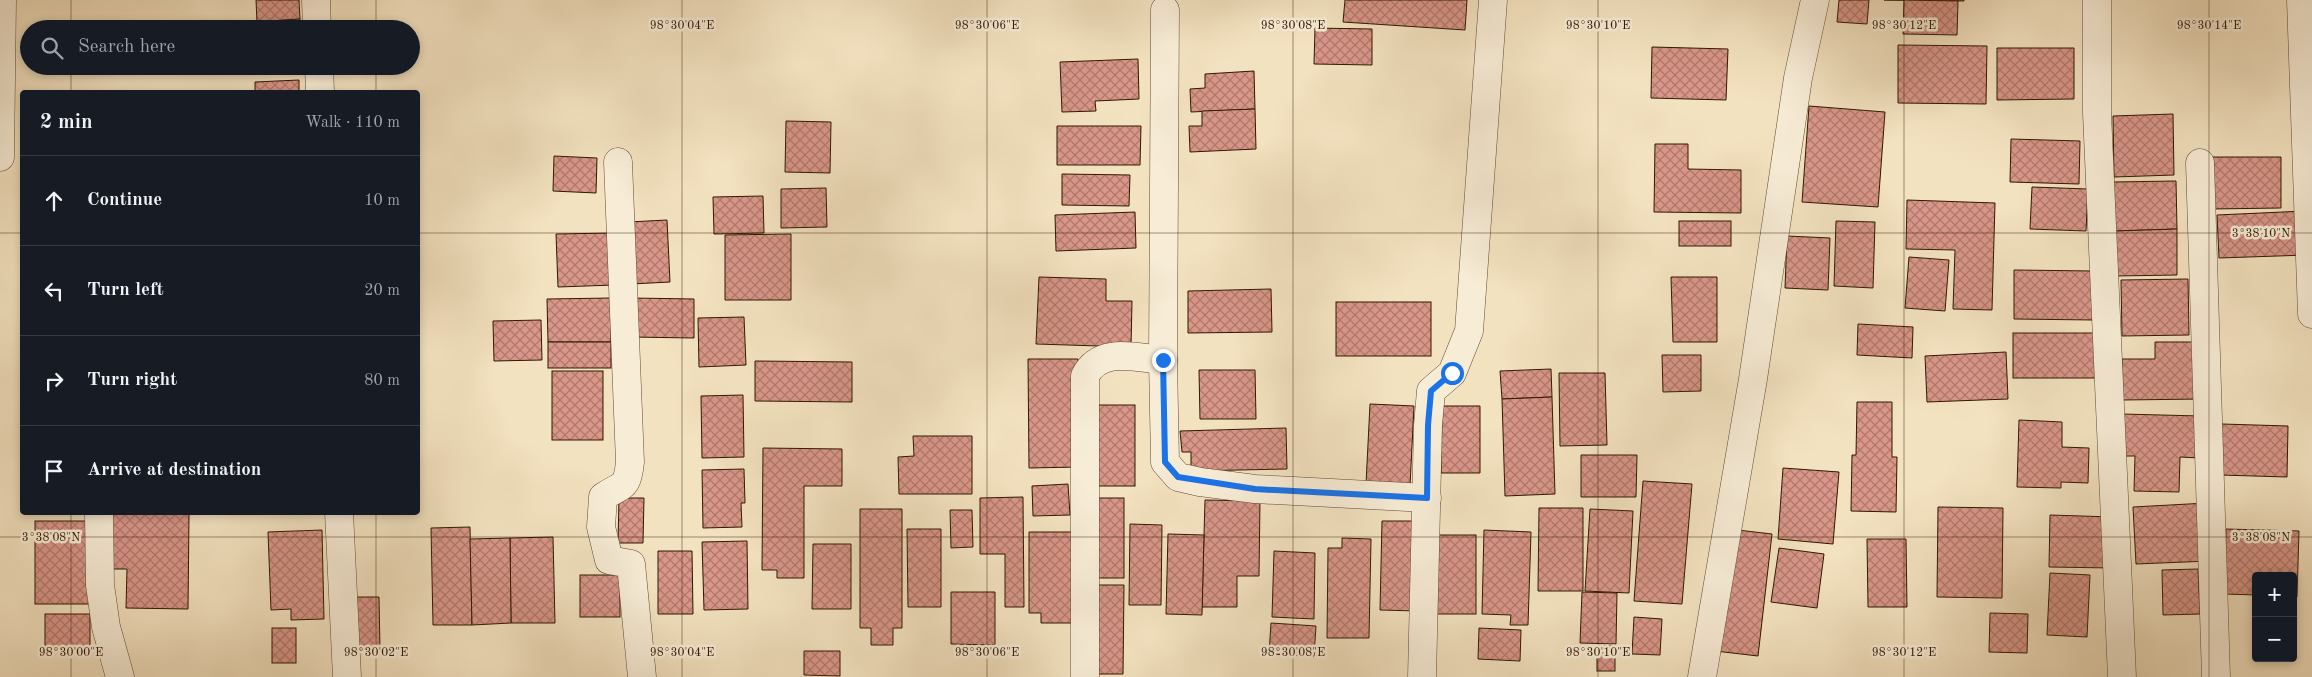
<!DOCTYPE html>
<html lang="en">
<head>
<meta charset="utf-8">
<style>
	:root { --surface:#171b24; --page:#242831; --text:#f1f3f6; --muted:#9ea1a6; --line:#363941 }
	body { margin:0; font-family:"Old Standard TT",serif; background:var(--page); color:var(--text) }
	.controls { position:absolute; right:15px; bottom:15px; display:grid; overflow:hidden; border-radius:5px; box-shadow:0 2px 8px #0003 }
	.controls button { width:45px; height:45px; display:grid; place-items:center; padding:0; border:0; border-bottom:1px solid var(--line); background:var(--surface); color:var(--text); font:25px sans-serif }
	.stop { position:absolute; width:15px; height:15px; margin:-11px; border:4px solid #1a73e8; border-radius:50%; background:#fff }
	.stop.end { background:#1a73e8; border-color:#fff; box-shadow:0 1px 5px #0008 }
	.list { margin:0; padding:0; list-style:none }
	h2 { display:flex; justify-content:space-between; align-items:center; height:65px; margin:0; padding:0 20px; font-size:21px }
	h2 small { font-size:16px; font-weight:400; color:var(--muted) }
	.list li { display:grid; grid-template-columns:32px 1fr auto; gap:15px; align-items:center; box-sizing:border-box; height:90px; padding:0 20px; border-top:1px solid var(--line) }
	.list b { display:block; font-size:19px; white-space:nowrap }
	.list em { font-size:16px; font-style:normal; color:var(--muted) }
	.icon { flex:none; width:28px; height:28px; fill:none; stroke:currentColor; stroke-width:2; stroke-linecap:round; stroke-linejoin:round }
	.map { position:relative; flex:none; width:2312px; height:677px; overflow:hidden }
	.search { position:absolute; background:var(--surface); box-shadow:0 2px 8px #0003; left:20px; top:20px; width:400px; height:55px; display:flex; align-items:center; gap:12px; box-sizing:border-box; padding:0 18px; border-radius:28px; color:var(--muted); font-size:19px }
	.panel { position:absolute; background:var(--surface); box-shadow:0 2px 8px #0003; left:20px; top:90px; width:400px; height:425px; border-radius:5px }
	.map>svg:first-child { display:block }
	.building { fill:url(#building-cross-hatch); stroke:#301800 }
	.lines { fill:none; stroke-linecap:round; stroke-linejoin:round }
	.minor-casing { stroke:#614a30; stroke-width:29 }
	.minor { stroke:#f7ecd6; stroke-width:28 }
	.route { stroke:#1a73e8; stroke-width:6 }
	.ticks { fill:none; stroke:#301800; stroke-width:1; stroke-opacity:0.45 }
	.ticks-label { font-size:12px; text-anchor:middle; fill:#301800; stroke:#f7ecd6; stroke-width:5; stroke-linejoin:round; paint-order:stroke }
</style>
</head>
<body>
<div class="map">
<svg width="2312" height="677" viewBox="0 0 2312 677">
	<defs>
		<pattern id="building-cross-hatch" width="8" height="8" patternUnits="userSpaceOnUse" patternTransform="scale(1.25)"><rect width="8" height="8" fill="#d99689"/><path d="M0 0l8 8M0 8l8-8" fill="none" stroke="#b0796e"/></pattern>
	</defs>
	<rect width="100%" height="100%" fill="#f3e2c0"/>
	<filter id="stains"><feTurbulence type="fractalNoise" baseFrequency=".004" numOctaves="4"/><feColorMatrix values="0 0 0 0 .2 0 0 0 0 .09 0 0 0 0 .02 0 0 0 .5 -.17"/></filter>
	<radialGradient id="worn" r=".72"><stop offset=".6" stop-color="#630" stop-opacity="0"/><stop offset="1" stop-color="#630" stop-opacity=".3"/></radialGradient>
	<g class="building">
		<polygon points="256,0 299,0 300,19 257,22"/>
		<polygon points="1345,0 1467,0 1465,30 1343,22"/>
		<polygon points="1839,0 1869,0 1867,24 1837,22"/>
		<polygon points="1884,0 1964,0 1964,1"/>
		<polygon points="1904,0 1958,1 1957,35 1903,34"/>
		<polygon points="300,19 301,29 258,29 257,22"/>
		<polygon points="1315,28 1372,29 1372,65 1314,64"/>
		<polygon points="1898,45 1987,46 1986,104 1898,103"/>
		<polygon points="1652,47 1728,49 1726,100 1651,98"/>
		<polygon points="1997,48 2074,48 2074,99 1997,100"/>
		<polygon points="1138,59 1139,99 1095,101 1096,111 1062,112 1060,62"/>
		<polygon points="1254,71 1255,109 1191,112 1190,89 1205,88 1205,74"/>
		<polygon points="299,80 299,92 255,92 255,82"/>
		<polygon points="1809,106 1885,112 1878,207 1802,202"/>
		<polygon points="1255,109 1256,149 1190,152 1189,126 1202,126 1202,111"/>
		<polygon points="2173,114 2174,175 2114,177 2113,116"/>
		<polygon points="786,121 831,122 830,173 785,172"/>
		<polygon points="1057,126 1141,126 1140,165 1057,165"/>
		<polygon points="2011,139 2080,141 2079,184 2010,182"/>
		<polygon points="1655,144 1688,144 1688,169 1741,170 1741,213 1654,212"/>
		<polygon points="554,156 597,158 596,193 553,191"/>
		<polygon points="2210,157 2281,157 2281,208 2211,209"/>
		<polygon points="1062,174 1130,175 1129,206 1062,205"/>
		<polygon points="2176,181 2177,229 2115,231 2113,182"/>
		<polygon points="2032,187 2088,189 2086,231 2030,229"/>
		<polygon points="826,188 827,227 781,228 781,189"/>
		<polygon points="763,196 764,233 714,234 713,197"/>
		<polygon points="1907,200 1995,203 1992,310 1953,309 1955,250 1906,249"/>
		<polygon points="2305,211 2307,255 2219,258 2217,215"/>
		<polygon points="1135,212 1136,248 1056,251 1055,215"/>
		<polygon points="667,220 670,282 631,284 629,222"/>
		<rect x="1679" y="221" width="52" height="25"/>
		<polygon points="1836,221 1875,222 1873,288 1834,286"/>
		<polygon points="2177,229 2177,275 2115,276 2115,231"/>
		<polygon points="613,233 614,285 558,287 556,234"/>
		<polygon points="791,234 791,300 725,300 725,235"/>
		<polygon points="1787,236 1830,238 1828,290 1785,288"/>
		<polygon points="1909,257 1949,260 1945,311 1905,308"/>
		<polygon points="2014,270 2094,271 2093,320 2014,319"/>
		<polygon points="1039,277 1106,279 1106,301 1132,301 1131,347 1036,344"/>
		<polygon points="1671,277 1717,277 1717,342 1673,342"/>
		<polygon points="2188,279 2189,335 2122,336 2121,280"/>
		<polygon points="1271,289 1272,332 1188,333 1188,291"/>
		<polygon points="611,298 611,342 548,342 547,299"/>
		<polygon points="632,298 694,299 694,338 631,337"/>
		<rect x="1336" y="302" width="95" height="54"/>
		<polygon points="744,317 746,365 699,367 698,318"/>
		<polygon points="541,320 542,360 494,361 493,321"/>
		<polygon points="1858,324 1913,327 1912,358 1857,355"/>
		<rect x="2013" y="333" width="83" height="45"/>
		<rect x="548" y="342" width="63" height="26"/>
		<polygon points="2155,342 2203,342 2203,399 2122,400 2122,359 2155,359"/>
		<polygon points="2006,352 2008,399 1927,402 1925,356"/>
		<polygon points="1662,355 1701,355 1701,391 1663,392"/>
		<polygon points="1028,359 1078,359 1079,467 1029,468"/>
		<polygon points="755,361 852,362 852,402 755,401"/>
		<polygon points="1551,369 1552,397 1502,399 1500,371"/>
		<polygon points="1199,370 1255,370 1256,419 1200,419"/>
		<rect x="552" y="371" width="51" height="69"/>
		<polygon points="1559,373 1605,373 1607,445 1560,446"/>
		<polygon points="743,395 744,457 702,458 701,396"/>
		<polygon points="1552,397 1555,494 1505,496 1502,399"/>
		<polygon points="1857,402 1892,402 1892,457 1897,457 1896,512 1851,511 1852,455 1856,455"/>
		<polygon points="1370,404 1414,406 1410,486 1366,484"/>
		<rect x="1095" y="405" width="40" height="81"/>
		<polygon points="1442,406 1480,406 1480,473 1441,473"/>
		<polygon points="2122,414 2200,416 2199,458 2180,457 2179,492 2134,491 2135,456 2122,456"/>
		<polygon points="2019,420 2062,422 2062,447 2089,448 2088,483 2061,482 2061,488 2017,487"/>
		<polygon points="2222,424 2288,426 2287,477 2220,475"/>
		<polygon points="1286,428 1287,469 1191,471 1191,452 1182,452 1180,431"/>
		<polygon points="913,436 972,436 972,494 899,494 898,457 914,456"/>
		<polygon points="763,448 842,449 842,486 804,486 804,578 777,578 777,570 762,570"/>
		<polygon points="1581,455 1637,455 1636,497 1581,497"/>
		<polygon points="1783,468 1839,472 1833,544 1778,539"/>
		<polygon points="744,469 745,503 741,503 742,527 703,528 702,470"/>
		<polygon points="1643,481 1692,484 1682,604 1634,601"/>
		<polygon points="1068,484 1070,515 1033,516 1032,486"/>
		<polygon points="1023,497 1024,607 1005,607 1005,554 980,554 980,498"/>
		<polygon points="619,498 644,498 643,543 618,543"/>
		<rect x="1094" y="498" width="30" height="80"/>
		<polygon points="1205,500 1260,501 1259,576 1237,576 1237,607 1202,607"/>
		<polygon points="2207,503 2210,561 2136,564 2133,507"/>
		<polygon points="1938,507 2003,508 2002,598 1937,597"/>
		<polygon points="1539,508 1583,508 1583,591 1538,591"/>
		<polygon points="860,509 902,509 902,628 893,628 893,645 871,645 871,628 860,628"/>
		<polygon points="1590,509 1633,511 1629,593 1585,591"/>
		<polygon points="950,510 972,510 973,547 951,548"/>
		<rect x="151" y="512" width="38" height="2"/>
		<polygon points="103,513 189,514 188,609 126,608 127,569 102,569"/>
		<polygon points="2050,515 2113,517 2112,568 2049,567"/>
		<rect x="35" y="521" width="57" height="83"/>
		<polygon points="1382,521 1420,521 1418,611 1380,610"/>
		<polygon points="1130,524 1162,525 1161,605 1129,605"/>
		<polygon points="470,527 472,625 433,625 431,528"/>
		<polygon points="907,529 941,529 941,607 908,607"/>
		<polygon points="1729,529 1772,534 1758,656 1715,651"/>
		<polygon points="2226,529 2299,531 2297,597 2293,597 2293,576 2256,576 2256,595 2224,594"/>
		<polygon points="322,530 324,619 291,620 291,609 271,610 268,532"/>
		<polygon points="1484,530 1531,532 1528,625 1510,625 1511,615 1482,614"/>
		<polygon points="1029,532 1079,532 1079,623 1041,623 1041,613 1029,613"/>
		<polygon points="1168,534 1204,535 1202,615 1166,614"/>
		<rect x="1434" y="535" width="42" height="79"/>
		<polygon points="553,537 555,623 511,623 510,538"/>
		<polygon points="510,538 511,623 472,625 470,539"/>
		<polygon points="1342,538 1371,539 1369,638 1327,638 1328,548 1342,548"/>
		<polygon points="1867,539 1906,539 1907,607 1868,607"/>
		<polygon points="747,541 748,609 704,610 702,542"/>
		<polygon points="813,544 851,544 851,609 812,609"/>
		<polygon points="1779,548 1824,554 1817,608 1771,602"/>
		<polygon points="658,551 692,551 693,614 658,614"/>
		<polygon points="1274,551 1315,553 1314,619 1272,617"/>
		<polygon points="2198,569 2200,614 2163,615 2162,570"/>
		<polygon points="2050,573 2090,575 2087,637 2047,635"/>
		<rect x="580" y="575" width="40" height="42"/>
		<polygon points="1095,585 1124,585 1123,674 1095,674"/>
		<polygon points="951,592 995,592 995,645 951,644"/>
		<polygon points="1582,592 1617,593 1616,644 1580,643"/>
		<polygon points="356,597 379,597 380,650 356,651"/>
		<polygon points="1990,613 2028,614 2027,653 1989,652"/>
		<rect x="45" y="614" width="45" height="38"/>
		<polygon points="1634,617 1662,619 1660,655 1632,654"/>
		<polygon points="1271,623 1316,626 1314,656 1269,654"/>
		<rect x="272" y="628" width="24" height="35"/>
		<polygon points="1479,628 1521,630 1520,661 1478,659"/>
		<rect x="1597" y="646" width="18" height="25"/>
		<polygon points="804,651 840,651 840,676 804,675"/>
	</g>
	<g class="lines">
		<defs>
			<g id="minor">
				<polyline points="316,0 317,29"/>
				<polyline points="2097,0 2097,113 2122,677"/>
				<polyline points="2301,0 2312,314"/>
				<polyline points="1165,10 1163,360 1165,462 1178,477 1200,482 1255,489 1427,498"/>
				<polyline points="319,66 320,92"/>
				<polyline points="0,157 2,0"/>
				<path d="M618,162L630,462C627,490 623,483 603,497L601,527L609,560L631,564L642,677"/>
				<polyline points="2200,163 2216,677"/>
				<polyline points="99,512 100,585 106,627 120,677"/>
				<polyline points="339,512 347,677"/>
				<path d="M1085,677V376C1100,346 1136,358 1163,360"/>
				<polyline points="1422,677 1428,425 1431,391 1452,373 1469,331 1493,0"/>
				<polyline points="1702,677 1753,379 1798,78 1815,0"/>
			</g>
		</defs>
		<use href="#minor" class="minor-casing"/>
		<use href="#minor" class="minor"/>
	</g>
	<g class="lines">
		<polyline class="route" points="1163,360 1165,462 1178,477 1255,489 1427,498 1428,425 1431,391 1452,373"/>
	</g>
	<path class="ticks" d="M71,0V29M376,0V29M682,0V677M987,0V677M1293,0V677M1598,0V677M1904,0V677M2209,0V677M71,66V92M376,66V92M0,233H22M418,233H2312M71,512V677M376,512V677M0,537H2312"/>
	<g class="ticks-label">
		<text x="682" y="29">98°30'04"E</text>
		<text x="987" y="29">98°30'06"E</text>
		<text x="1293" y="29">98°30'08"E</text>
		<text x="1598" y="29">98°30'10"E</text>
		<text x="1904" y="29">98°30'12"E</text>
		<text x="2209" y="29">98°30'14"E</text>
		<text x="2261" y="237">3°38'10"N</text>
		<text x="51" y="541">3°38'08"N</text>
		<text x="2261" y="541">3°38'08"N</text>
		<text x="71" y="656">98°30'00"E</text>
		<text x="376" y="656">98°30'02"E</text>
		<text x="682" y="656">98°30'04"E</text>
		<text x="987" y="656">98°30'06"E</text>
		<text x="1293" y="656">98°30'08"E</text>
		<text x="1598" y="656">98°30'10"E</text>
		<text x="1904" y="656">98°30'12"E</text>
	</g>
	<rect width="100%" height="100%" filter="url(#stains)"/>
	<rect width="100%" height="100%" fill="url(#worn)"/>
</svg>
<div class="controls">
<button>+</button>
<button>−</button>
</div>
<div class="stop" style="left:1452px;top:373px"></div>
<div class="stop end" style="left:1163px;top:360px"></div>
<div class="search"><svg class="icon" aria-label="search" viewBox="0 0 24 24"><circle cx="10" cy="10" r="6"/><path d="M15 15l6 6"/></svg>Search here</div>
<section class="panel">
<h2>2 min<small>Walk · 110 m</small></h2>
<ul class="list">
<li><svg class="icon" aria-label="ahead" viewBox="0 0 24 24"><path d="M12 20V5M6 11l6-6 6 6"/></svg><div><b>Continue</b></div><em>10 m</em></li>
<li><svg class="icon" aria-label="left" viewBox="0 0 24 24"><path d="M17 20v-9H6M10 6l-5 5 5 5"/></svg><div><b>Turn left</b></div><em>20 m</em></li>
<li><svg class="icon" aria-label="right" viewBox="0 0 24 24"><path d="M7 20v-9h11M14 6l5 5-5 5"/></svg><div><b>Turn right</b></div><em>80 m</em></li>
<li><svg class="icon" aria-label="arrive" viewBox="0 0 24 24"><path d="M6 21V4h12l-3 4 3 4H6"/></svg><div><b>Arrive at destination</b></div></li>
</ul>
</section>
</div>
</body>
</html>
